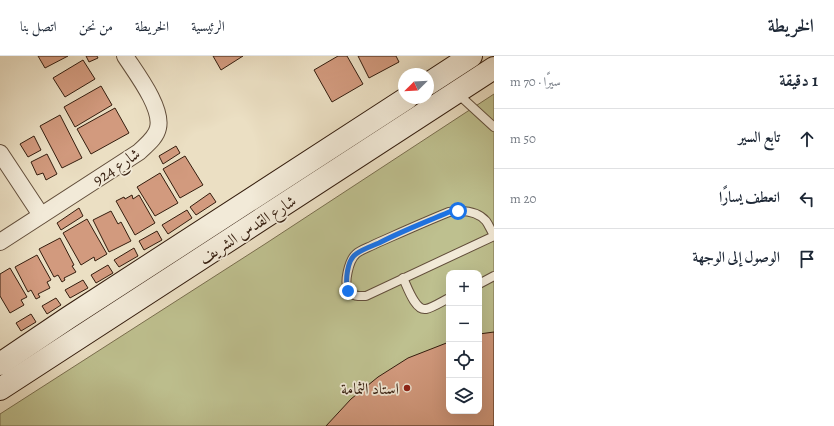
<!DOCTYPE html>
<html lang="ar">
<head>
<meta charset="utf-8">
<style>
	:root { --surface:#fff; --page:#f6f6f7; --text:#1f2937; --muted:#747a83; --line:#e0e1e3 }
	body { margin:0; font-family:Alegreya,Amiri,serif; background:var(--page); color:var(--text); direction:rtl }
	.controls { position:absolute; right:12px; bottom:12px; display:grid; overflow:hidden; border-radius:8px; box-shadow:0 4px 16px #0002 }
	.controls button { width:36px; height:36px; display:grid; place-items:center; padding:0; border:0; border-bottom:1px solid var(--line); background:var(--surface); color:var(--text); font:20px sans-serif }
	.compass { position:absolute; left:398px; top:12px; width:36px; height:36px; border-radius:50%; background:var(--surface); box-shadow:0 4px 16px #0002; rotate:246deg }
	.stop { position:absolute; width:12px; height:12px; margin:-9px; border:3px solid #1a73e8; border-radius:50%; background:#fff }
	.stop.end { background:#1a73e8; border-color:#fff; box-shadow:0 1px 4px #0008 }
	.list { margin:0; padding:0; list-style:none }
	h2 { display:flex; justify-content:space-between; align-items:center; height:52px; margin:0; padding:0 16px; font-size:17px }
	h2 small { font-size:13px; font-weight:400; color:var(--muted) }
	.list li { display:grid; grid-template-columns:26px 1fr auto; gap:12px; align-items:center; box-sizing:border-box; height:60px; padding:0 16px; border-top:1px solid var(--line) }
	.list b { display:block; font-size:15px; white-space:nowrap }
	.list em { font-size:13px; font-style:normal; color:var(--muted) }
	.icon { flex:none; width:22px; height:22px; fill:none; stroke:currentColor; stroke-width:2; stroke-linecap:round; stroke-linejoin:round }
	.map { position:relative; flex:none; width:494px; height:370px; overflow:hidden; direction:ltr }
	header { display:flex; align-items:center; gap:24px; box-sizing:border-box; height:56px; padding:0 20px; background:var(--surface); border-bottom:1px solid var(--line) }
	header strong { font-size:19px }
	nav { display:flex; gap:22px; margin-inline-start:auto; font-size:14px }
	main { display:flex }
	aside { flex:1; background:var(--surface) }
	.map>svg:first-child { display:block }
	.green { fill:#bec08f; stroke:#796e4e; fill-rule:evenodd }
	.building { fill:#d29a7e; stroke:#341d0e }
	.lines { fill:none; stroke-linecap:round; stroke-linejoin:round }
	.lane-casing { stroke:#624e3b; stroke-width:10 }
	.street-casing { stroke:#624e3b; stroke-width:18 }
	.secondary-casing { stroke:#341d0e; stroke-width:24 }
	.lane { stroke:#f2ead8; stroke-width:8 }
	.street { stroke:#f2ead8; stroke-width:16 }
	.secondary { stroke:#f2ead8; stroke-width:22 }
	.route { stroke:#1a73e8; stroke-width:5 }
	.poi-dot { fill:#8f2418; stroke:#f2ead8; stroke-width:1.5 }
	.labels { text-anchor:middle; stroke-width:3.5; stroke-linejoin:round; paint-order:stroke }
	.street-label { font-size:16px; fill:#341d0e; stroke:#f2ead8 }
	.poi-label { font-size:16px; fill:#341d0e; stroke:#f2ead8; text-anchor:end }
</style>
</head>
<body>
<header>
<strong>الخريطة</strong>
<nav><a>الرئيسية</a><a>الخريطة</a><a>من نحن</a><a>اتصل بنا</a></nav>
</header>
<main>
<aside>
<h2>1 دقيقة<small>سيرًا · 70 m</small></h2>
<ul class="list">
<li><svg class="icon" aria-label="ahead" viewBox="0 0 24 24"><path d="M12 20V5M6 11l6-6 6 6"/></svg><div><b>تابع السير</b></div><em>50 m</em></li>
<li><svg class="icon" aria-label="left" viewBox="0 0 24 24"><path d="M17 20v-9H6M10 6l-5 5 5 5"/></svg><div><b>انعطف يسارًا</b></div><em>20 m</em></li>
<li><svg class="icon" aria-label="arrive" viewBox="0 0 24 24"><path d="M6 21V4h12l-3 4 3 4H6"/></svg><div><b>الوصول إلى الوجهة</b></div></li>
</ul>
</aside>
<div class="map">
<svg width="494" height="370" viewBox="0 0 494 370">
	<rect width="100%" height="100%" fill="#ebdfc3"/>
	<filter id="stains"><feTurbulence type="fractalNoise" baseFrequency=".005" numOctaves="4"/><feColorMatrix values="0 0 0 0 .2 0 0 0 0 .09 0 0 0 0 .02 0 0 0 .5 -.17"/></filter>
	<radialGradient id="worn" r=".72"><stop offset=".6" stop-color="#630" stop-opacity="0"/><stop offset="1" stop-color="#630" stop-opacity=".3"/></radialGradient>
	<path class="green" d="M494,38V370H0V358L265,188ZM449,217H479V355H449Z"/>
	<g class="building">
		<polygon points="38,0 68,0 45,12"/>
		<polygon points="86,0 97,0 98,2 89,6"/>
		<polygon points="213,0 243,0 221,14"/>
		<polygon points="338,0 347,0 363,28 332,46 314,14"/>
		<polygon points="358,0 396,0 399,6 369,22"/>
		<polygon points="83,4 95,23 65,41 53,22"/>
		<polygon points="101,30 112,49 75,71 64,51"/>
		<polygon points="115,52 129,77 91,98 77,73"/>
		<polygon points="60,59 82,102 62,112 40,70"/>
		<polygon points="34,80 41,94 28,101 20,88"/>
		<polygon points="176,90 180,97 163,108 159,100"/>
		<polygon points="47,98 57,118 46,124 43,117 37,119 31,106"/>
		<polygon points="185,100 203,129 180,142 163,113"/>
		<polygon points="160,117 178,147 155,160 137,131"/>
		<polygon points="210,137 216,146 196,159 190,151"/>
		<polygon points="132,139 133,143 139,139 155,167 135,179 116,145 124,141 125,143"/>
		<polygon points="79,152 83,160 61,174 57,167"/>
		<polygon points="187,154 192,162 168,178 162,169"/>
		<polygon points="111,155 118,168 121,166 131,185 109,196 93,164"/>
		<polygon points="87,163 107,198 95,205 94,201 81,209 63,177"/>
		<polygon points="157,175 162,184 144,194 139,185"/>
		<polygon points="60,182 74,209 72,210 76,216 64,222 65,224 62,226 58,219 54,221 39,193"/>
		<polygon points="134,192 138,200 119,211 114,204"/>
		<polygon points="37,199 51,224 47,226 50,232 38,238 40,241 36,243 31,234 28,236 15,211"/>
		<polygon points="108,209 113,217 96,227 91,219"/>
		<polygon points="10,212 27,241 21,244 24,249 10,257 0,240 0,218"/>
		<polygon points="83,224 88,232 70,242 65,234"/>
		<polygon points="56,242 61,249 47,258 42,250"/>
		<polygon points="31,258 36,266 21,275 16,267"/>
		<polygon points="494,276 494,370 326,370 351,343 378,321 408,302 449,286 449,355 479,355 479,278"/>
	</g>
	<g class="lines">
		<defs>
			<g id="lane">
				<polyline points="458,38 494,71"/>
				<path d="M494,179C491,175 489,169 486,165C477,155 462,154 449,156C424,166 400,177 375,188C370,191 360,194 356,198C349,204 343,228 349,235C353,241 360,240 366,240L494,180"/>
				<path d="M403,222C407,230 415,255 426,253C432,252 443,245 449,242"/>
				<polyline points="479,228 494,220"/>
			</g>
			<g id="street">
				<polyline points="0,97 41,159"/>
				<path d="M0,186L139,96C146,89 156,82 158,72C163,52 136,17 125,0"/>
			</g>
			<g id="secondary">
				<polyline points="428,28 471,0"/>
				<polyline points="0,308 68,262 407,42"/>
				<polyline points="0,333 494,12"/>
			</g>
		</defs>
		<use href="#lane" class="lane-casing"/>
		<use href="#street" class="street-casing"/>
		<use href="#secondary" class="secondary-casing"/>
		<use href="#lane" class="lane"/>
		<use href="#street" class="street"/>
		<use href="#secondary" class="secondary"/>
	</g>
	<g class="lines">
		<path class="route" d="M348,235C345,225 347,204 356,198C363,193 372,190 379,187C402,175 426,166 449,156L458,155"/>
	</g>
	<circle class="poi-dot" cx="407" cy="332" r="4"/>
	<g class="labels">
		<g class="street-label">
			<text transform="translate(116 110) rotate(-34)" y="6">شارع 924</text>
			<text transform="translate(247 173) rotate(-33)" y="6">شارع القدس الشريف</text>
		</g>
		<g class="poi-label">
			<text x="399" y="338">استاد الثمامة</text>
		</g>
	</g>
	<rect width="100%" height="100%" filter="url(#stains)"/>
	<rect width="100%" height="100%" fill="url(#worn)"/>
</svg>
<div class="controls">
<button>+</button>
<button>−</button>
<button><svg class="icon" aria-label="locate" viewBox="0 0 24 24"><circle cx="12" cy="12" r="6"/><path d="M12 2v4M12 18v4M2 12h4M18 12h4"/></svg></button>
<button><svg class="icon" aria-label="layers" viewBox="0 0 24 24"><path d="M12 4l9 5-9 5-9-5zM3 14l9 5 9-5"/></svg></button>
</div>
<svg class="compass" viewBox="-18 -18 36 36"><path d="M0-13l5 13h-10z" fill="#e53935"/><path d="M0 13l5-13h-10z" fill="#747a83"/></svg>
<div class="stop" style="left:458px;top:155px"></div>
<div class="stop end" style="left:348px;top:235px"></div>
</div>
</main>
</body>
</html>
